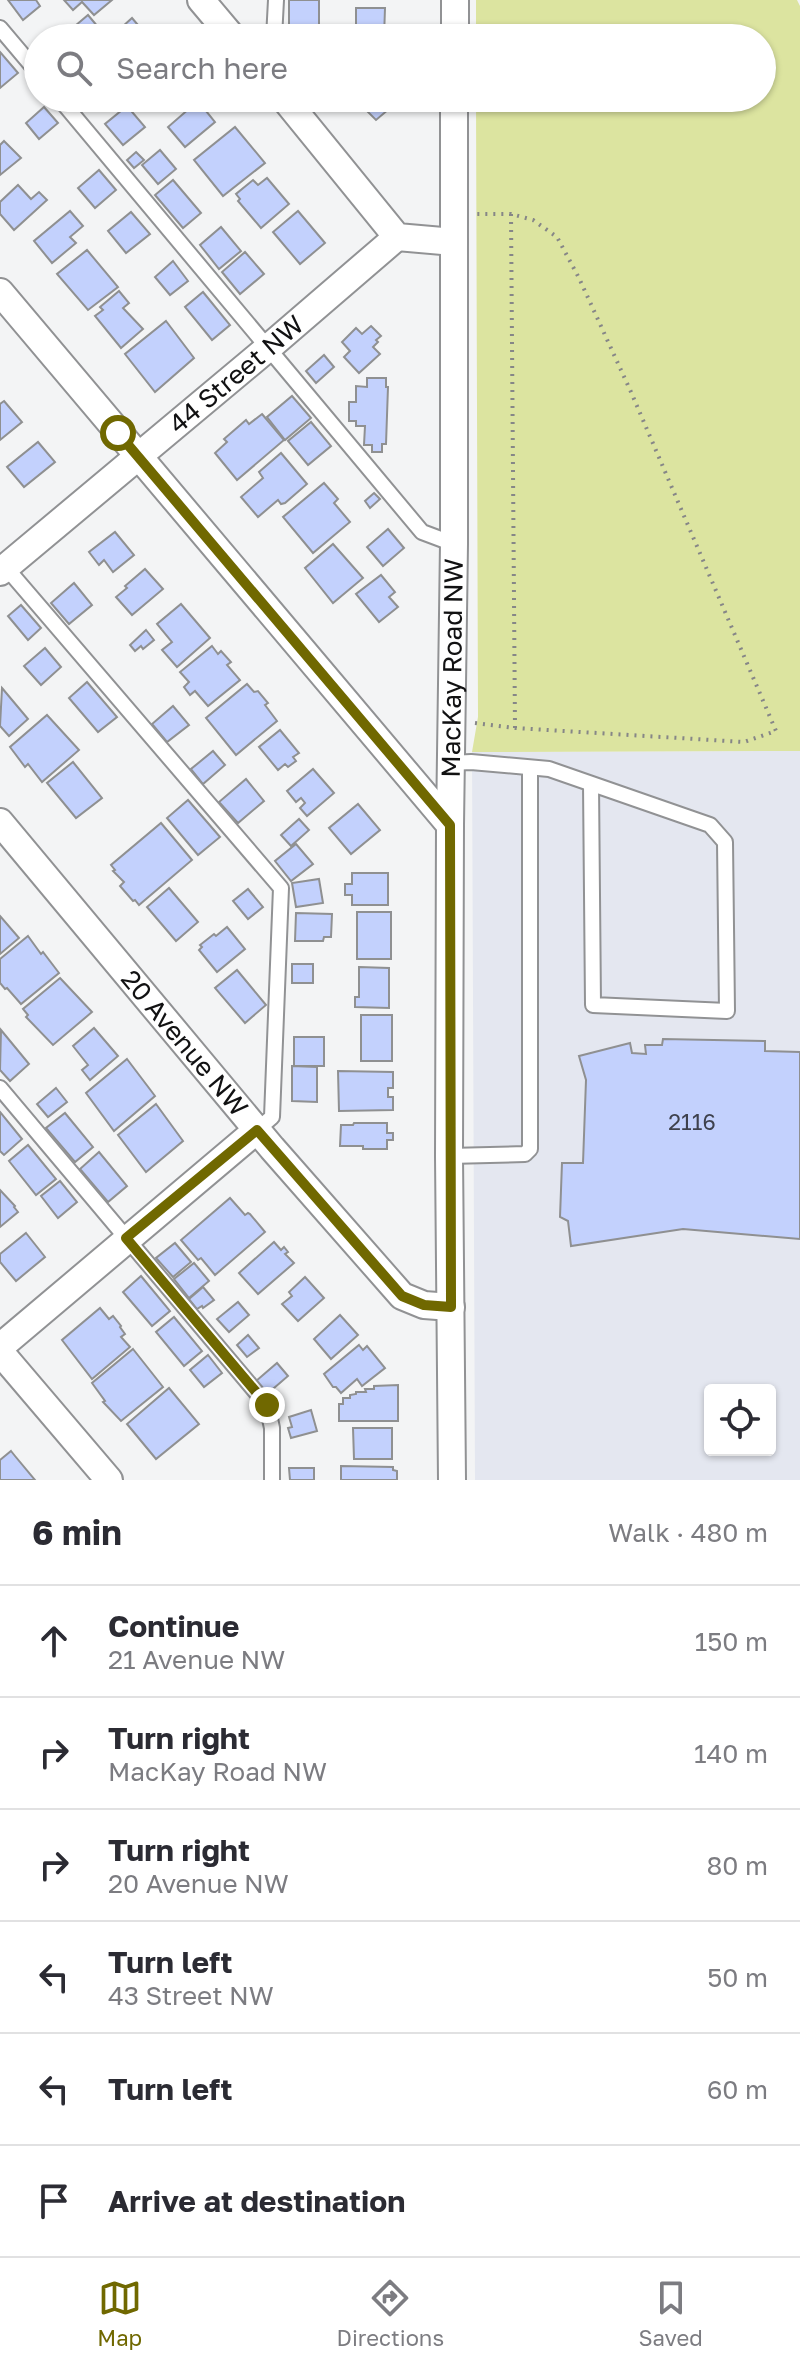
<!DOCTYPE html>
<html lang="en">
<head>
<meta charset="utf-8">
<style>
	:root { --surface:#fff; --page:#f7f7f7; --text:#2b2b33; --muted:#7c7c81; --line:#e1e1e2; --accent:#706800 }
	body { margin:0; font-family:"Golos Text",sans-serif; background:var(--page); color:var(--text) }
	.controls { position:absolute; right:24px; bottom:24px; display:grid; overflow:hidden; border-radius:8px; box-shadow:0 2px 6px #0004 }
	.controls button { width:72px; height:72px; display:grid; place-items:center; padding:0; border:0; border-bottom:2px solid var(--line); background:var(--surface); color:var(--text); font:40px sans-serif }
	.stop { position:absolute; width:24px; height:24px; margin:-18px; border:6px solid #706800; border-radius:50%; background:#fff }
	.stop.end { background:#706800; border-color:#fff; box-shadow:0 2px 8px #0008 }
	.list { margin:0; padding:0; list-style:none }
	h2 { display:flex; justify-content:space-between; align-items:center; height:104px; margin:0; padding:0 32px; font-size:34px }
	h2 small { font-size:26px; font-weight:400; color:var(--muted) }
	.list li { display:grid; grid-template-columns:52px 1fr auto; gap:24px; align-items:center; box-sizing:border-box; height:112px; padding:0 32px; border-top:2px solid var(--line) }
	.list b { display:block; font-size:30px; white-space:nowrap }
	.list p { margin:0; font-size:26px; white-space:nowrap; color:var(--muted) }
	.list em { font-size:26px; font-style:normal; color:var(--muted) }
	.icon { flex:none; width:44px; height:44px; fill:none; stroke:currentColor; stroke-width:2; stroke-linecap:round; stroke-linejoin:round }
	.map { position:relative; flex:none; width:800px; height:1480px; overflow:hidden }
	.search { position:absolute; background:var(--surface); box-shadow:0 2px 6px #0004; left:24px; right:24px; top:24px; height:88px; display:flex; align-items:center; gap:20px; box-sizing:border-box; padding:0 28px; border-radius:44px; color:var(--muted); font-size:30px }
	.sheet { height:776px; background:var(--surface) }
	nav { display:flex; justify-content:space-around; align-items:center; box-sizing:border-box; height:112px; border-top:2px solid var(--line); background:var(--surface); font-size:22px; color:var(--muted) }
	nav a { display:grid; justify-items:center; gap:4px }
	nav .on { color:var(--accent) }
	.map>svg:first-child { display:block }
	.built { fill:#e4e7f0; fill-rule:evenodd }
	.green { fill:#dce4a0 }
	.building { fill:#c3d1fd; stroke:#8f9091; stroke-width:2 }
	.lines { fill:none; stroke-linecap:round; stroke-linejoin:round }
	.lane-casing { stroke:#919294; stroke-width:18 }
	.street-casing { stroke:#919294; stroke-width:30 }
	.path { stroke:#868687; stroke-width:4; stroke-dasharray:2 6; stroke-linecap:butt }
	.lane { stroke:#fff; stroke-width:14 }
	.street { stroke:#fff; stroke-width:26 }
	.route { stroke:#706800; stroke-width:10 }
	.labels { text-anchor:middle; stroke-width:8; stroke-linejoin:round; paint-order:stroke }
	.number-label { font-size:22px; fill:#3e414d }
	.street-label { font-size:26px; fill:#111112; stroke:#fff }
</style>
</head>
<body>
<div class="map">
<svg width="800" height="1480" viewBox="0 0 800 1480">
	<rect width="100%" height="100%" fill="#f3f4f5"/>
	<path class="built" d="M800,751V1480H475L472,752ZM710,1390H770V1450H710Z"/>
	<polygon class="green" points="476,0 797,0 800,6 800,751 472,752 478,717 476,98 762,98 762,38 476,38"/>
	<g class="building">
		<polygon points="8,0 36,0 40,6 23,20"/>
		<polygon points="64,0 112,0 94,15 82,2 73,10"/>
		<rect x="289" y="0" width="30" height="27"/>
		<polygon points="356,8 385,8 384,38 352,38 352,27 356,27"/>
		<polygon points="88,15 98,27 85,38 75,38 69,31"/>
		<polygon points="132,18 149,38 112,38 111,37"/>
		<polygon points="0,52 18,73 0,88"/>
		<polygon points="354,98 390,98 395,104 376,120"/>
		<polygon points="198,101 215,122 185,147 168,127"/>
		<polygon points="127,106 145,127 123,145 105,124"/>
		<polygon points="44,107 58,123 39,139 26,123"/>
		<polygon points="235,127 265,163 223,196 194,160"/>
		<polygon points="4,141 21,158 0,175 0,145"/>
		<polygon points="160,150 176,169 158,184 142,165"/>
		<polygon points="136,152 144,160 134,168 127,160"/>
		<polygon points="99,170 116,190 95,208 78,188"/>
		<polygon points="267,178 289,204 261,228 238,201 240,199 236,194 253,180 258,185"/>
		<polygon points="173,180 201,213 183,228 155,195"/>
		<polygon points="18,185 31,199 39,192 47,200 14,230 0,214 0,202"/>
		<polygon points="70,211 83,226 70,237 76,243 52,263 34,241"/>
		<polygon points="298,211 325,243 300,264 273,232"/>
		<polygon points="131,212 150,234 126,253 108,231"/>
		<polygon points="221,227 241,251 219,269 200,245"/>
		<polygon points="87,250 118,287 88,310 57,274"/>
		<polygon points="245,252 264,274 240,294 222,272"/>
		<polygon points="173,261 188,281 170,295 155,277"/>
		<polygon points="119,291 129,303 123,308 143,329 121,348 95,316 103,310 100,307"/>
		<polygon points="203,292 230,325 212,340 185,307"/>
		<polygon points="166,321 194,358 155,392 125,354"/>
		<polygon points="371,326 381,336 376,340 378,342 373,347 380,354 359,373 344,357 350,351 342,342 356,328 362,334"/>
		<polygon points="324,355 334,367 316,383 306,371"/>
		<polygon points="367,378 386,378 386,387 388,387 386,444 382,444 382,452 372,452 372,445 364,445 365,426 356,426 356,421 349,421 349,402 356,402 356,386 367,387"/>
		<polygon points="292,396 311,418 285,440 267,417"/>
		<polygon points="4,401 22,422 0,440 0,404"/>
		<polygon points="262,414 284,440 237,480 215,453 227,442 224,439 246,420 249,424"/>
		<polygon points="311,422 331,446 308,465 288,441"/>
		<polygon points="38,442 55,462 24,487 7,467"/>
		<polygon points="281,453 307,484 285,503 281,504 278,500 258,517 241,497 263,478 259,472"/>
		<polygon points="324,483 338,499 334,503 350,522 313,553 283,517"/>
		<polygon points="374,493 380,499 370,508 365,501"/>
		<polygon points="388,529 404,548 383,566 367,547"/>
		<polygon points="115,532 134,555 113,572 104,560 99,565 89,552"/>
		<polygon points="333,544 363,578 333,603 305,568"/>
		<polygon points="145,569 163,589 132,615 116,597 127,588 125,586"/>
		<polygon points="381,575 395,592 389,597 398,607 379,622 356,594"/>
		<polygon points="74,583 92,605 69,624 51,603"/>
		<polygon points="181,604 210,638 177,667 162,650 172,642 157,624"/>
		<polygon points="21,605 41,628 28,640 8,616"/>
		<polygon points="146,630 154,640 143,649 141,646 135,651 130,645"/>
		<polygon points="212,646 218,654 221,651 231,662 227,665 240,680 208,706 195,691 190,695 184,687 189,682 180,672"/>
		<polygon points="45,648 61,667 41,685 24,666"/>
		<polygon points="87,682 117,717 98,732 69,698"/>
		<polygon points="247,684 254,692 258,691 268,703 265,705 277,721 236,755 206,718"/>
		<polygon points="2,688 28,719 9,736 0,726"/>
		<polygon points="173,706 189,725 167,742 152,724"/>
		<polygon points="47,715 79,750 42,782 28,764 25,767 10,747"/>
		<polygon points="280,730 299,753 293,757 296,761 288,767 285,764 278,770 259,747"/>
		<polygon points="213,751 225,765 203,784 191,769"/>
		<polygon points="73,762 102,798 76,818 47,783"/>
		<polygon points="313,769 334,793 307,816 300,808 305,803 301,798 296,802 287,791"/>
		<polygon points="246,779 264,801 238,823 219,802"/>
		<polygon points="188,800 220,837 198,855 167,818"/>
		<polygon points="358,804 380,830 351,854 329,828"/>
		<polygon points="299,819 309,830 291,846 281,835"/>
		<polygon points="161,823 192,860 139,905 135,900 133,901 120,886 124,882 113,871 115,870 111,865"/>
		<polygon points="296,844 313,864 291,881 275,861"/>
		<polygon points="352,873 388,873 388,905 352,905 352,895 345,895 345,884 352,884"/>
		<polygon points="319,879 323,903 296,907 292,883"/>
		<polygon points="169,888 198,922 176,941 147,907"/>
		<polygon points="248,889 263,907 248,919 233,901"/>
		<rect x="357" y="912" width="34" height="47"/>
		<polygon points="296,913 332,914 331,937 324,937 323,941 295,941"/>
		<polygon points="0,916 19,938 0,954"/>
		<polygon points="227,927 245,949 217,972 199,950 202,947 200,945 214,934 216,936"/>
		<polygon points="28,936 41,954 43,952 59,973 21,1004 7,988 5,989 0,983 0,959"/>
		<rect x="292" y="964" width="21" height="19"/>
		<polygon points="359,967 389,968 389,1008 355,1007 355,997 359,997"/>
		<polygon points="237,970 266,1005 245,1023 215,988"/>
		<polygon points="60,978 92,1012 53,1045 26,1017 28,1015 23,1009"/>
		<rect x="361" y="1015" width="31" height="46"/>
		<polygon points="94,1028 118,1056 90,1080 82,1070 88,1065 73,1046"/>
		<polygon points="1,1030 29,1064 10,1081 0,1070"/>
		<rect x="294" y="1037" width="30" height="29"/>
		<polygon points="663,1039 765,1041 765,1051 800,1052 800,1239 683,1229 571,1246 568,1221 560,1217 562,1163 583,1163 586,1080 579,1056 630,1043 632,1053 646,1054 645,1045 662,1045"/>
		<polygon points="127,1059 155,1096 114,1131 86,1093"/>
		<polygon points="292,1066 317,1067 317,1102 292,1101"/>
		<polygon points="338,1071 393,1072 393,1088 388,1088 388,1097 393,1097 393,1110 339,1111"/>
		<polygon points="56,1088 67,1102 48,1117 37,1104"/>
		<polygon points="156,1104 183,1141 146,1172 118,1135"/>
		<polygon points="0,1112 22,1139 4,1155 0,1151"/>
		<polygon points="65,1113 93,1147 75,1162 46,1128"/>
		<polygon points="354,1123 387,1123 387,1133 393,1133 393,1140 387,1140 387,1149 363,1149 363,1146 340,1146 341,1125 353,1125"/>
		<polygon points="28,1145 56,1179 36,1195 9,1161"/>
		<polygon points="99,1152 127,1186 108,1202 80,1169"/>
		<polygon points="60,1181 77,1202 58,1218 41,1196"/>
		<polygon points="0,1190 15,1206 14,1207 18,1212 0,1227"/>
		<polygon points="230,1198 245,1215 248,1213 250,1214 265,1232 215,1275 201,1258 198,1260 181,1240"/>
		<polygon points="26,1233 45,1257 16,1281 0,1262 0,1254"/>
		<polygon points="274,1242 281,1250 284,1247 288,1252 285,1254 294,1263 258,1294 239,1273"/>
		<polygon points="175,1243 191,1262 173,1277 156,1258"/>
		<polygon points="194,1263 209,1281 189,1298 174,1279"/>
		<polygon points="141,1276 170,1311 152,1326 123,1292"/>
		<polygon points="305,1277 324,1298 298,1321 282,1304 292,1296 289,1292"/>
		<polygon points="203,1287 214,1300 203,1308 202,1306 197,1309 189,1299"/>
		<polygon points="238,1302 249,1315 229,1332 217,1319"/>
		<polygon points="100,1308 109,1319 113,1316 121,1326 120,1327 125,1334 121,1337 130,1347 92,1379 62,1340"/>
		<polygon points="340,1315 358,1335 331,1359 314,1339"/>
		<polygon points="174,1317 202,1351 184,1366 156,1332"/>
		<polygon points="248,1335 259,1348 247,1357 237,1345"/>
		<polygon points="359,1345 363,1350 367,1346 385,1368 362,1386 357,1379 341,1393 336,1387 333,1387 324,1374"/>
		<polygon points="133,1349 163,1387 121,1421 103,1402 105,1401 92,1383"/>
		<polygon points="208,1355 222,1373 204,1387 190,1370"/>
		<polygon points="277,1363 288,1376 267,1394 256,1381"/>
		<polygon points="398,1385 398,1421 339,1421 339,1404 343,1404 343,1398 350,1398 350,1395 356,1394 356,1392 366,1392 365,1389 374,1389 374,1386"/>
		<polygon points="169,1388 199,1424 156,1459 127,1424"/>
		<polygon points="311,1410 317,1431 291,1438 288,1428 292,1427 289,1417"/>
		<polygon points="353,1428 392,1428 392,1459 354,1459"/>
		<polygon points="11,1451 15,1456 35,1480 0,1480 0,1460"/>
		<polygon points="341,1466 393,1467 393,1470 397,1471 397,1480 341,1480"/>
		<polygon points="289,1468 314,1468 314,1480 290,1480"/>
	</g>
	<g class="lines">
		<defs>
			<g id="lane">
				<polyline points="0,28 38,73"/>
				<polyline points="274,38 276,0"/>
				<polyline points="59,98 422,532 454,544"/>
				<polyline points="3,564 281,888 272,1117 257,1130"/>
				<polyline points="451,763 471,762 549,769 710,825 725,842 727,1011 593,1005 591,784"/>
				<polyline points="0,1088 267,1405 272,1428 272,1480"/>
				<polyline points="449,1156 525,1154 530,1149 530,768"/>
			</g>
			<g id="street">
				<polyline points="201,0 233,38"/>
				<polyline points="455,38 455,0"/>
				<polyline points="284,98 397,237 454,242"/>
				<polyline points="0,292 450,825"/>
				<path id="s1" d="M0,572L268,348L397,237"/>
				<path id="s2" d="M0,822L272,1148L402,1296L424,1305L451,1307"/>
				<polyline points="0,1347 257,1130"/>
				<polyline points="0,1352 109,1480"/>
				<path id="s3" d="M452,1480L449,1156L450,825L454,544V98"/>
			</g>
		</defs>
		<use href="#lane" class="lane-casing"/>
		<use href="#street" class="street-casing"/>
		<g class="path">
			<polyline points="511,214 515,728"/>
			<polyline points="475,723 515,728 744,742 776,731 631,392 579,278 557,237 533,220 511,214 476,214"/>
		</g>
		<use href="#lane" class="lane"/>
		<use href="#street" class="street"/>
	</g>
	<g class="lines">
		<polyline class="route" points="118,433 450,825 451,1307 424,1305 402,1296 257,1130 126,1238 267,1405"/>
	</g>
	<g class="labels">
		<g class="number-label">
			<text x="692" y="1130">2116</text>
		</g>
		<g class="street-label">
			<text dy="9" stroke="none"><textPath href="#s1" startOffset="308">44 Street NW</textPath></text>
			<text dy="9" stroke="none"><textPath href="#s3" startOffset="812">MacKay Road NW</textPath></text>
			<text dy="9" stroke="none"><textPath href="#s2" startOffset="288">20 Avenue NW</textPath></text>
		</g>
	</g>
</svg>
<div class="controls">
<button><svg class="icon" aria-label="locate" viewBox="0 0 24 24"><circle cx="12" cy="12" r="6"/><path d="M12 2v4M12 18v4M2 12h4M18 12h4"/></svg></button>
</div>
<div class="stop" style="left:118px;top:433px"></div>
<div class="stop end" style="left:267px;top:1405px"></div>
<div class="search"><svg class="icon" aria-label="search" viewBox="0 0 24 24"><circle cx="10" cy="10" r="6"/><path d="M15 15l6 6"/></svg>Search here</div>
</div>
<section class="sheet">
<h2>6 min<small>Walk · 480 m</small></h2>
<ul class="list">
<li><svg class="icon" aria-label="ahead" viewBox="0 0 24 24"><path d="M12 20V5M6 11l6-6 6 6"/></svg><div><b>Continue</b><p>21 Avenue NW</p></div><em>150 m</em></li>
<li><svg class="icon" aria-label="right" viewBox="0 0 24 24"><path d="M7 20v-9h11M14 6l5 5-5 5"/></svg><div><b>Turn right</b><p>MacKay Road NW</p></div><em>140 m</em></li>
<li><svg class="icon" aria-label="right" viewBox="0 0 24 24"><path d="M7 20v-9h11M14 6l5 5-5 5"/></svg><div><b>Turn right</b><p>20 Avenue NW</p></div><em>80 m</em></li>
<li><svg class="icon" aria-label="left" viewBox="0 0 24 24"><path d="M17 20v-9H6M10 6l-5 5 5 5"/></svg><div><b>Turn left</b><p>43 Street NW</p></div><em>50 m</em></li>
<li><svg class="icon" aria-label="left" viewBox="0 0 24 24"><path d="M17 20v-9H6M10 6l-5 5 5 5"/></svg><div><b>Turn left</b></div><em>60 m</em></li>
<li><svg class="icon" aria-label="arrive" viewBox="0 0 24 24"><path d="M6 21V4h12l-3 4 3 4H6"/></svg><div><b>Arrive at destination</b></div></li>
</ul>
</section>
<nav>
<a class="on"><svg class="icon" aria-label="map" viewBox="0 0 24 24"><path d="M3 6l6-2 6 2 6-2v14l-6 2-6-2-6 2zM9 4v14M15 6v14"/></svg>Map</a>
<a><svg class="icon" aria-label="directions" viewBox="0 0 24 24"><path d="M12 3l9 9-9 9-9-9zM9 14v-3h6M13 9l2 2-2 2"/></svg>Directions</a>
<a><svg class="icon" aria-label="saved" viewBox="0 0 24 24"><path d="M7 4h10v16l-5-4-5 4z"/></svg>Saved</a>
</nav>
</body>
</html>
